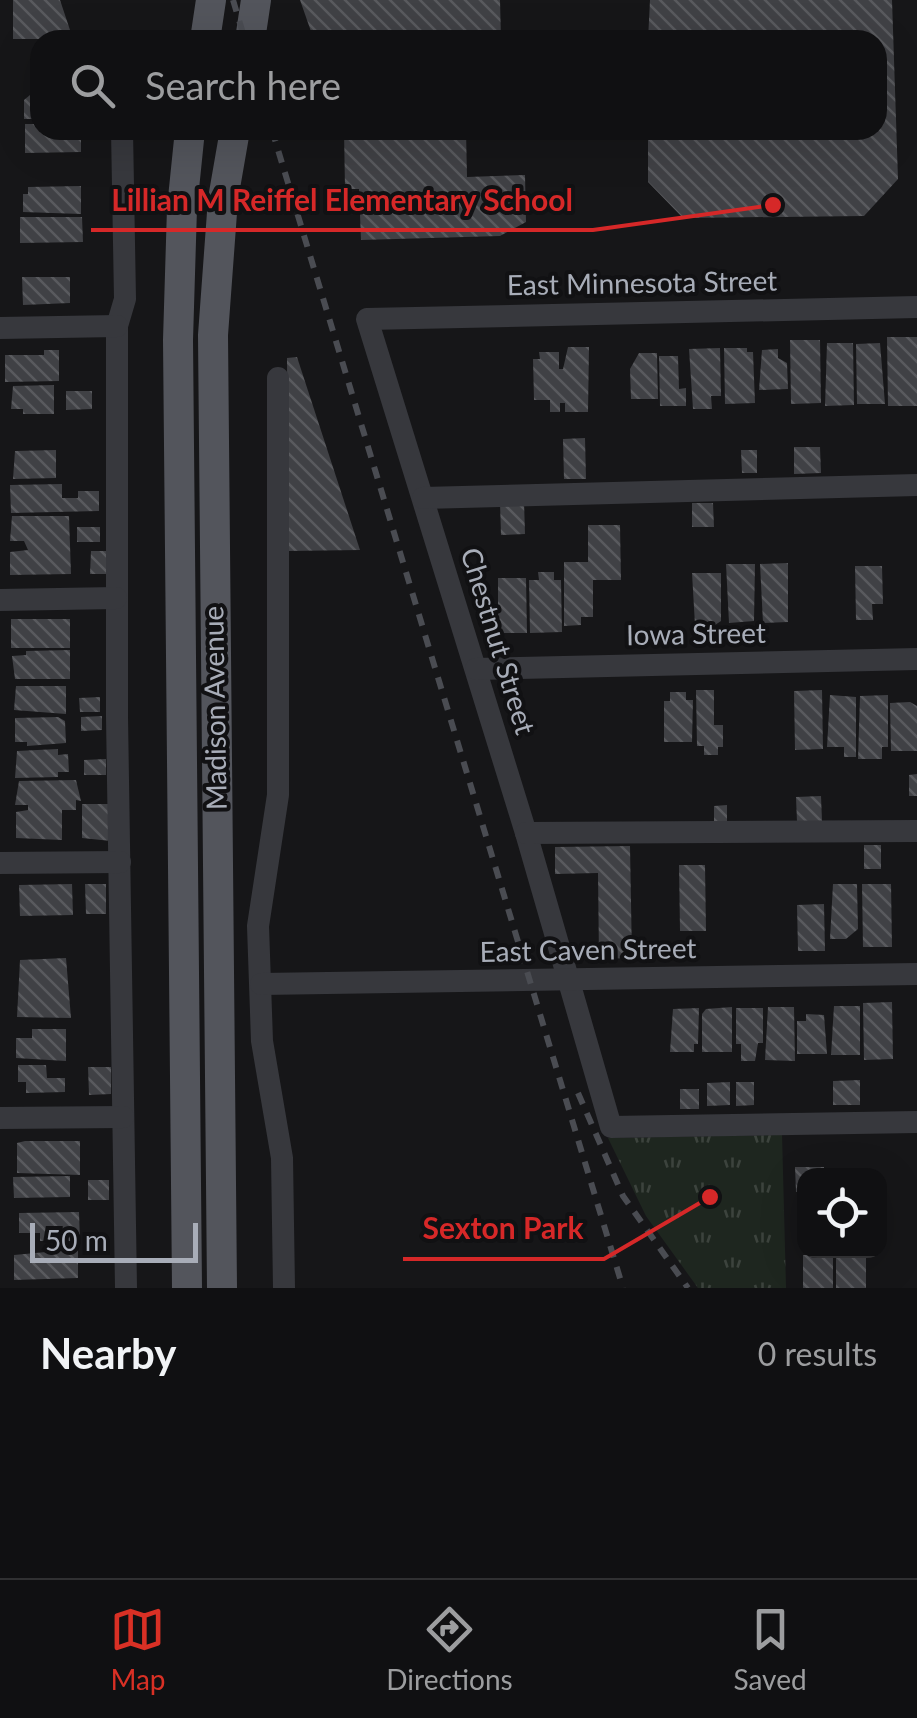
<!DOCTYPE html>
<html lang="en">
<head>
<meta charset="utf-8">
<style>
	:root { --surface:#101012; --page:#1e1e20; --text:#f1f3f6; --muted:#9c9d9f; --line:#303032; --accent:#d93025 }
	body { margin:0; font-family:Lato,sans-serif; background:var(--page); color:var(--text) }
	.controls { position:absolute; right:30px; bottom:30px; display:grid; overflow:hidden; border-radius:20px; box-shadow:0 10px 40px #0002 }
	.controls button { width:90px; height:90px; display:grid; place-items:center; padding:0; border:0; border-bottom:2px solid var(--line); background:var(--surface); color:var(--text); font:50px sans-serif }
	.scale { position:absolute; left:30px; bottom:25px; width:168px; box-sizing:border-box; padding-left:10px; border:5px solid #a8adb8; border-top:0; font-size:28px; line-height:35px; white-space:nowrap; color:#a8adb8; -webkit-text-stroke:8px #111113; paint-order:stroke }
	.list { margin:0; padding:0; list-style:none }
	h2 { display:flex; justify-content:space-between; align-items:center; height:130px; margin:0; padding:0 40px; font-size:42px }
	h2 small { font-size:32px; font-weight:400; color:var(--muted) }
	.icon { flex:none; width:55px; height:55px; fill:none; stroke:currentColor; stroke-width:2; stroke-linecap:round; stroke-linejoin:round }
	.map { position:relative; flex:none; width:917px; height:1288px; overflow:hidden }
	.search { position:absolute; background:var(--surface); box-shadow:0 10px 40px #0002; left:30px; right:30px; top:30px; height:110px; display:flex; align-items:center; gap:25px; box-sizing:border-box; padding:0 35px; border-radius:30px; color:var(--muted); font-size:38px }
	.sheet { height:290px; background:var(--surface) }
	nav { display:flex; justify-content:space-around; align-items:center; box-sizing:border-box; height:140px; border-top:2px solid var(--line); background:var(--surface); font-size:28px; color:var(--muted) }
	nav a { display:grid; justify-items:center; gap:5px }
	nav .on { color:var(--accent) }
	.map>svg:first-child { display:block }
	.park { fill:url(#park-tufts) }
	.building { fill:url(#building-back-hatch) }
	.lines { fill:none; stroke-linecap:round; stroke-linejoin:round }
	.minor { stroke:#37383d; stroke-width:22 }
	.major { stroke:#53555c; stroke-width:30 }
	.rail { stroke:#4a4c52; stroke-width:6; stroke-dasharray:12 10; stroke-linecap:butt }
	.labels { text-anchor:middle; stroke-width:8; stroke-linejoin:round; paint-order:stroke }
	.street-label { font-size:28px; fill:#a8adb8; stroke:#111113 }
	.leader { fill:none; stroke:#d62828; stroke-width:4 }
	.callout-dot { fill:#d62828; stroke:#111113; stroke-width:4 }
	.callout-label { font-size:30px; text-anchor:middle; font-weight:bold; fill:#d62828; stroke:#111113; stroke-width:8; stroke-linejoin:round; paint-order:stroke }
</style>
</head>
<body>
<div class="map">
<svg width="917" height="1288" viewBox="0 0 917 1288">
	<defs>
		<pattern id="park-tufts" width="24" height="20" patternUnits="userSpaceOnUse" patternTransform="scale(2.5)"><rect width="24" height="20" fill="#1e261f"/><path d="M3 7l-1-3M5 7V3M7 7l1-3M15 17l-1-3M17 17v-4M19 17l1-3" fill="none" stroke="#3c433d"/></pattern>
		<pattern id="building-back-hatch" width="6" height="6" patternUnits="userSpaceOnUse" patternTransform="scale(2.5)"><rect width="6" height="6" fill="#404145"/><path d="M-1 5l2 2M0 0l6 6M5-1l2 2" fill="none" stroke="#595a5e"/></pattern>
	</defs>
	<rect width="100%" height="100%" fill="#161618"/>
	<polygon class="park" points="782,1135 786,1288 698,1288 646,1216 608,1138"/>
	<g class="building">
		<polygon points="13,0 60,0 73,39 13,39"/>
		<polygon points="300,0 500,0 501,39 314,40"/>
		<polygon points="650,0 892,0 898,179 864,216 683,218 648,182 648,130 877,130 877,40 648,40"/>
		<polygon points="30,95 40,95 40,119 24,119 24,100"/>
		<polygon points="25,124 40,124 40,130 81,130 81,152 25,153"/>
		<polygon points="344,130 466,130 467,177 525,175 526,222 500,236 361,240 359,189 345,189"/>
		<polygon points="81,186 81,214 23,212 23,194 28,194 28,187"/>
		<polygon points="20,217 82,217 83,242 20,243"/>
		<polygon points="22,277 70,277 70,303 23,305"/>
		<polygon points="887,337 917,337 917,406 888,406"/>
		<polygon points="790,340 820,340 821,403 791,404"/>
		<polygon points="827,343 853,343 854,405 825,406"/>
		<polygon points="880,343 885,404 857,404 856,344"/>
		<polygon points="568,347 589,347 588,412 565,412 565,403 560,403 560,412 550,412 550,400 534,400 533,359 540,359 539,352 559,352 559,369 563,369"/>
		<polygon points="720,348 721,396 711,396 712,409 693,409 689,349"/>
		<polygon points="724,348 747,348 747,352 753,352 755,403 725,404"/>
		<polygon points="778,349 778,358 787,363 788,389 759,390 762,350"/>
		<polygon points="44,350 59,350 59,381 5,382 5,355 44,355"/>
		<polygon points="639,353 657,353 658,399 631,399 630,369"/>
		<polygon points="659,356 678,356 679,389 686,388 686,406 660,406"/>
		<polygon points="297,357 360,550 288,551 287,358"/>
		<polygon points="54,385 54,414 23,414 23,409 11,409 13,386"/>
		<polygon points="66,391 92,391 92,409 66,410"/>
		<polygon points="585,438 586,479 564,479 563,439"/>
		<polygon points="794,447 820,447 821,473 794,474"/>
		<polygon points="56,450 56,478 13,479 15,451"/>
		<polygon points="741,450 757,450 757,473 742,473"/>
		<polygon points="62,484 62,498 78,498 78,491 99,491 99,511 11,513 10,485"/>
		<polygon points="524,501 525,534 501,535 500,502"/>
		<polygon points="692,503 713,503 714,527 692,527"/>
		<polygon points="12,516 69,516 71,574 10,575 10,552 28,550 24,541 10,541"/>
		<polygon points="588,525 620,525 621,580 593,580 593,617 581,617 581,625 564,626 564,562 588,562"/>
		<rect x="77" y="527" width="23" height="15"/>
		<polygon points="91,551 108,551 108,574 90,574"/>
		<polygon points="788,563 788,622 763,623 760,564"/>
		<polygon points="726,564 755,564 754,621 729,623"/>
		<polygon points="855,566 882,566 883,604 872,604 873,620 856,620"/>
		<polygon points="538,572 554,572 554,580 561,580 562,632 530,633 529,580 539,580"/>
		<polygon points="692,573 721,573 721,621 715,625 695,625"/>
		<polygon points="498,578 526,578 527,633 498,633"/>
		<rect x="11" y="619" width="59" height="29"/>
		<polygon points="70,650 70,679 15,679 12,656 26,655 26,651"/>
		<polygon points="16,686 66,686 66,714 14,710"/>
		<polygon points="696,690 714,690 714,725 723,725 723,747 718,747 718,755 704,755 704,746 697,746"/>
		<polygon points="822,690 823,749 795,750 794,691"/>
		<polygon points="670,692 686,692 686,700 693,700 692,742 664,742 664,701 670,701"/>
		<polygon points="830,695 856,697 856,757 844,757 844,747 827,747"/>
		<polygon points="888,695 888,747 882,747 882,759 858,759 860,696"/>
		<polygon points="100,697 100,712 80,712 79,698"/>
		<polygon points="910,702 917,706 917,751 891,751 890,703"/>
		<polygon points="102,716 102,730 81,731 81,717"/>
		<polygon points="58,717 65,721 66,743 27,746 27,742 15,742 15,718"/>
		<polygon points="58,749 58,755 68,754 69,772 58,772 58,777 15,778 17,751"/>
		<polygon points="106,759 106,775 84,775 84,760"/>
		<polygon points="917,774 917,796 909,796 909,775"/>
		<polygon points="76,780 81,801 76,800 76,810 62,810 62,840 16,838 16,812 28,810 28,805 15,805 19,781"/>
		<polygon points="821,796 822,821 797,822 796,797"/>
		<polygon points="82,804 114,804 111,841 82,838"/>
		<polygon points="727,805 727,826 714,826 714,806"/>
		<rect x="864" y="845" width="17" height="24"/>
		<polygon points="630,846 632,958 599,959 598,873 555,874 555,847"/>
		<polygon points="679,865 705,865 706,931 680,931"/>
		<polygon points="72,884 73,915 20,916 19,885"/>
		<polygon points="85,884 106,884 106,914 86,914"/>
		<polygon points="833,884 857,884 858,929 846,939 830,939"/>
		<polygon points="862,884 891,884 892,947 863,947"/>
		<polygon points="824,904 825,951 798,951 797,905"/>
		<polygon points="66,958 71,1018 17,1017 20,960"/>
		<polygon points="892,1002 893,1059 864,1060 863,1003"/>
		<polygon points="834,1006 860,1006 860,1055 831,1055"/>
		<polygon points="732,1007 732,1052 702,1052 702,1014 706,1009"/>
		<polygon points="768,1007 794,1007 795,1061 765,1060"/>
		<polygon points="699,1008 698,1044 694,1044 694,1052 670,1052 673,1009"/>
		<polygon points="736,1008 763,1008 763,1043 758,1043 755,1061 741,1061 741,1044 736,1044"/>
		<polygon points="806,1014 824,1015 827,1054 797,1054 797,1021 806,1021"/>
		<polygon points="32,1029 66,1029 66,1061 16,1058 16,1038 32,1038"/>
		<polygon points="18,1065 46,1065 47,1078 65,1078 65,1092 26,1093 26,1082 18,1082"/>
		<polygon points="88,1067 111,1067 111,1094 89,1095"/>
		<polygon points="860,1080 860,1105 833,1105 833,1081"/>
		<polygon points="730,1082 730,1105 707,1106 707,1083"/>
		<polygon points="736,1082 754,1082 754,1105 736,1106"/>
		<rect x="680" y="1089" width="19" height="20"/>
		<polygon points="25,1141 80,1141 80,1175 17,1173 17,1143"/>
		<polygon points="795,1167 824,1167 824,1176 804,1176 804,1192 796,1192"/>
		<polygon points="70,1176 70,1197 14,1198 13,1177"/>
		<rect x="88" y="1180" width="21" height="20"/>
		<polygon points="79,1212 80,1241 40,1241 40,1233 19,1233 19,1213"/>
		<polygon points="78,1249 78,1278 14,1280 14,1255"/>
		<rect x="836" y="1250" width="30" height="38"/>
		<rect x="803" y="1255" width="30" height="33"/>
	</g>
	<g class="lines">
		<g class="minor">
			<polyline points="122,130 125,299 117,326 117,717 126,1288"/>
			<polyline points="917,307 367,319 526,833 611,1127 917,1122"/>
			<polyline points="0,328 117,326"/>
			<polyline points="278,378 278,795 258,926 262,1041 282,1158 284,1288"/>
			<polyline points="423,498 917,485"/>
			<polyline points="0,600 116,598"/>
			<polyline points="476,669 917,659"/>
			<polyline points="526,833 917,831"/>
			<polyline points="0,863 120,862"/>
			<polyline points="261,984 917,974"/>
			<polyline points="0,1118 123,1117"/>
		</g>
		<g class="major">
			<polyline points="205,40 211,0"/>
			<polyline points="250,40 256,0"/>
			<polyline points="187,1288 178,340 182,208 190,130"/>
			<polyline points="222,1288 213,335 223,199 235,130"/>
		</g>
		<g class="rail">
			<polyline points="233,0 245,40"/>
			<polyline points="272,130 623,1288"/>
			<polyline points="578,1093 623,1196 688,1288"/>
		</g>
	</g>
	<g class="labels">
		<g class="street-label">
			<text transform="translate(642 283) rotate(-1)" y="10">East Minnesota Street</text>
			<text transform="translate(696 634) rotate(-1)" y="10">Iowa Street</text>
			<text transform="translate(498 641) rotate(73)" y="10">Chestnut Street</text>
			<text transform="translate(215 708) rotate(-91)" y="10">Madison Avenue</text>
			<text transform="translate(588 950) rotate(-1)" y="10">East Caven Street</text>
		</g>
	</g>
	<path class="leader" d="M773 205L593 230H91M710 1197L604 1259H403"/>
	<g class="callout-dot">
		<circle cx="773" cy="205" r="10"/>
		<circle cx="710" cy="1197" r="10"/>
	</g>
	<g class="callout-label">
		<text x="342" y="211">Lillian M Reiffel Elementary School</text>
		<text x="503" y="1239">Sexton Park</text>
	</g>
</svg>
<div class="controls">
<button><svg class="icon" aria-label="locate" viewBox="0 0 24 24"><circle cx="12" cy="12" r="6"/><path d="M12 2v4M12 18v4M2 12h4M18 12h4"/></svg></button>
</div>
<div class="scale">50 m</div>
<div class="search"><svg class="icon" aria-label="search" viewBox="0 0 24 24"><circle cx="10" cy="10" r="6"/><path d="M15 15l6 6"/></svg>Search here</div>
</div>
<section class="sheet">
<h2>Nearby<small>0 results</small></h2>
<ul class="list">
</ul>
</section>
<nav>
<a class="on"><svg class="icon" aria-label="map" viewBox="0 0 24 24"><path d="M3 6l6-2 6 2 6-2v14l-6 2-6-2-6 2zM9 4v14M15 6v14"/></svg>Map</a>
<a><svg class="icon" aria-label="directions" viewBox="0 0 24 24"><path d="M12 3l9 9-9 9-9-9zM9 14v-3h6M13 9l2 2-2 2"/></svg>Directions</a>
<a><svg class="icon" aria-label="saved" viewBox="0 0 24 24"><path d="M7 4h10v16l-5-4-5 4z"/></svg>Saved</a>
</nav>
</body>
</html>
